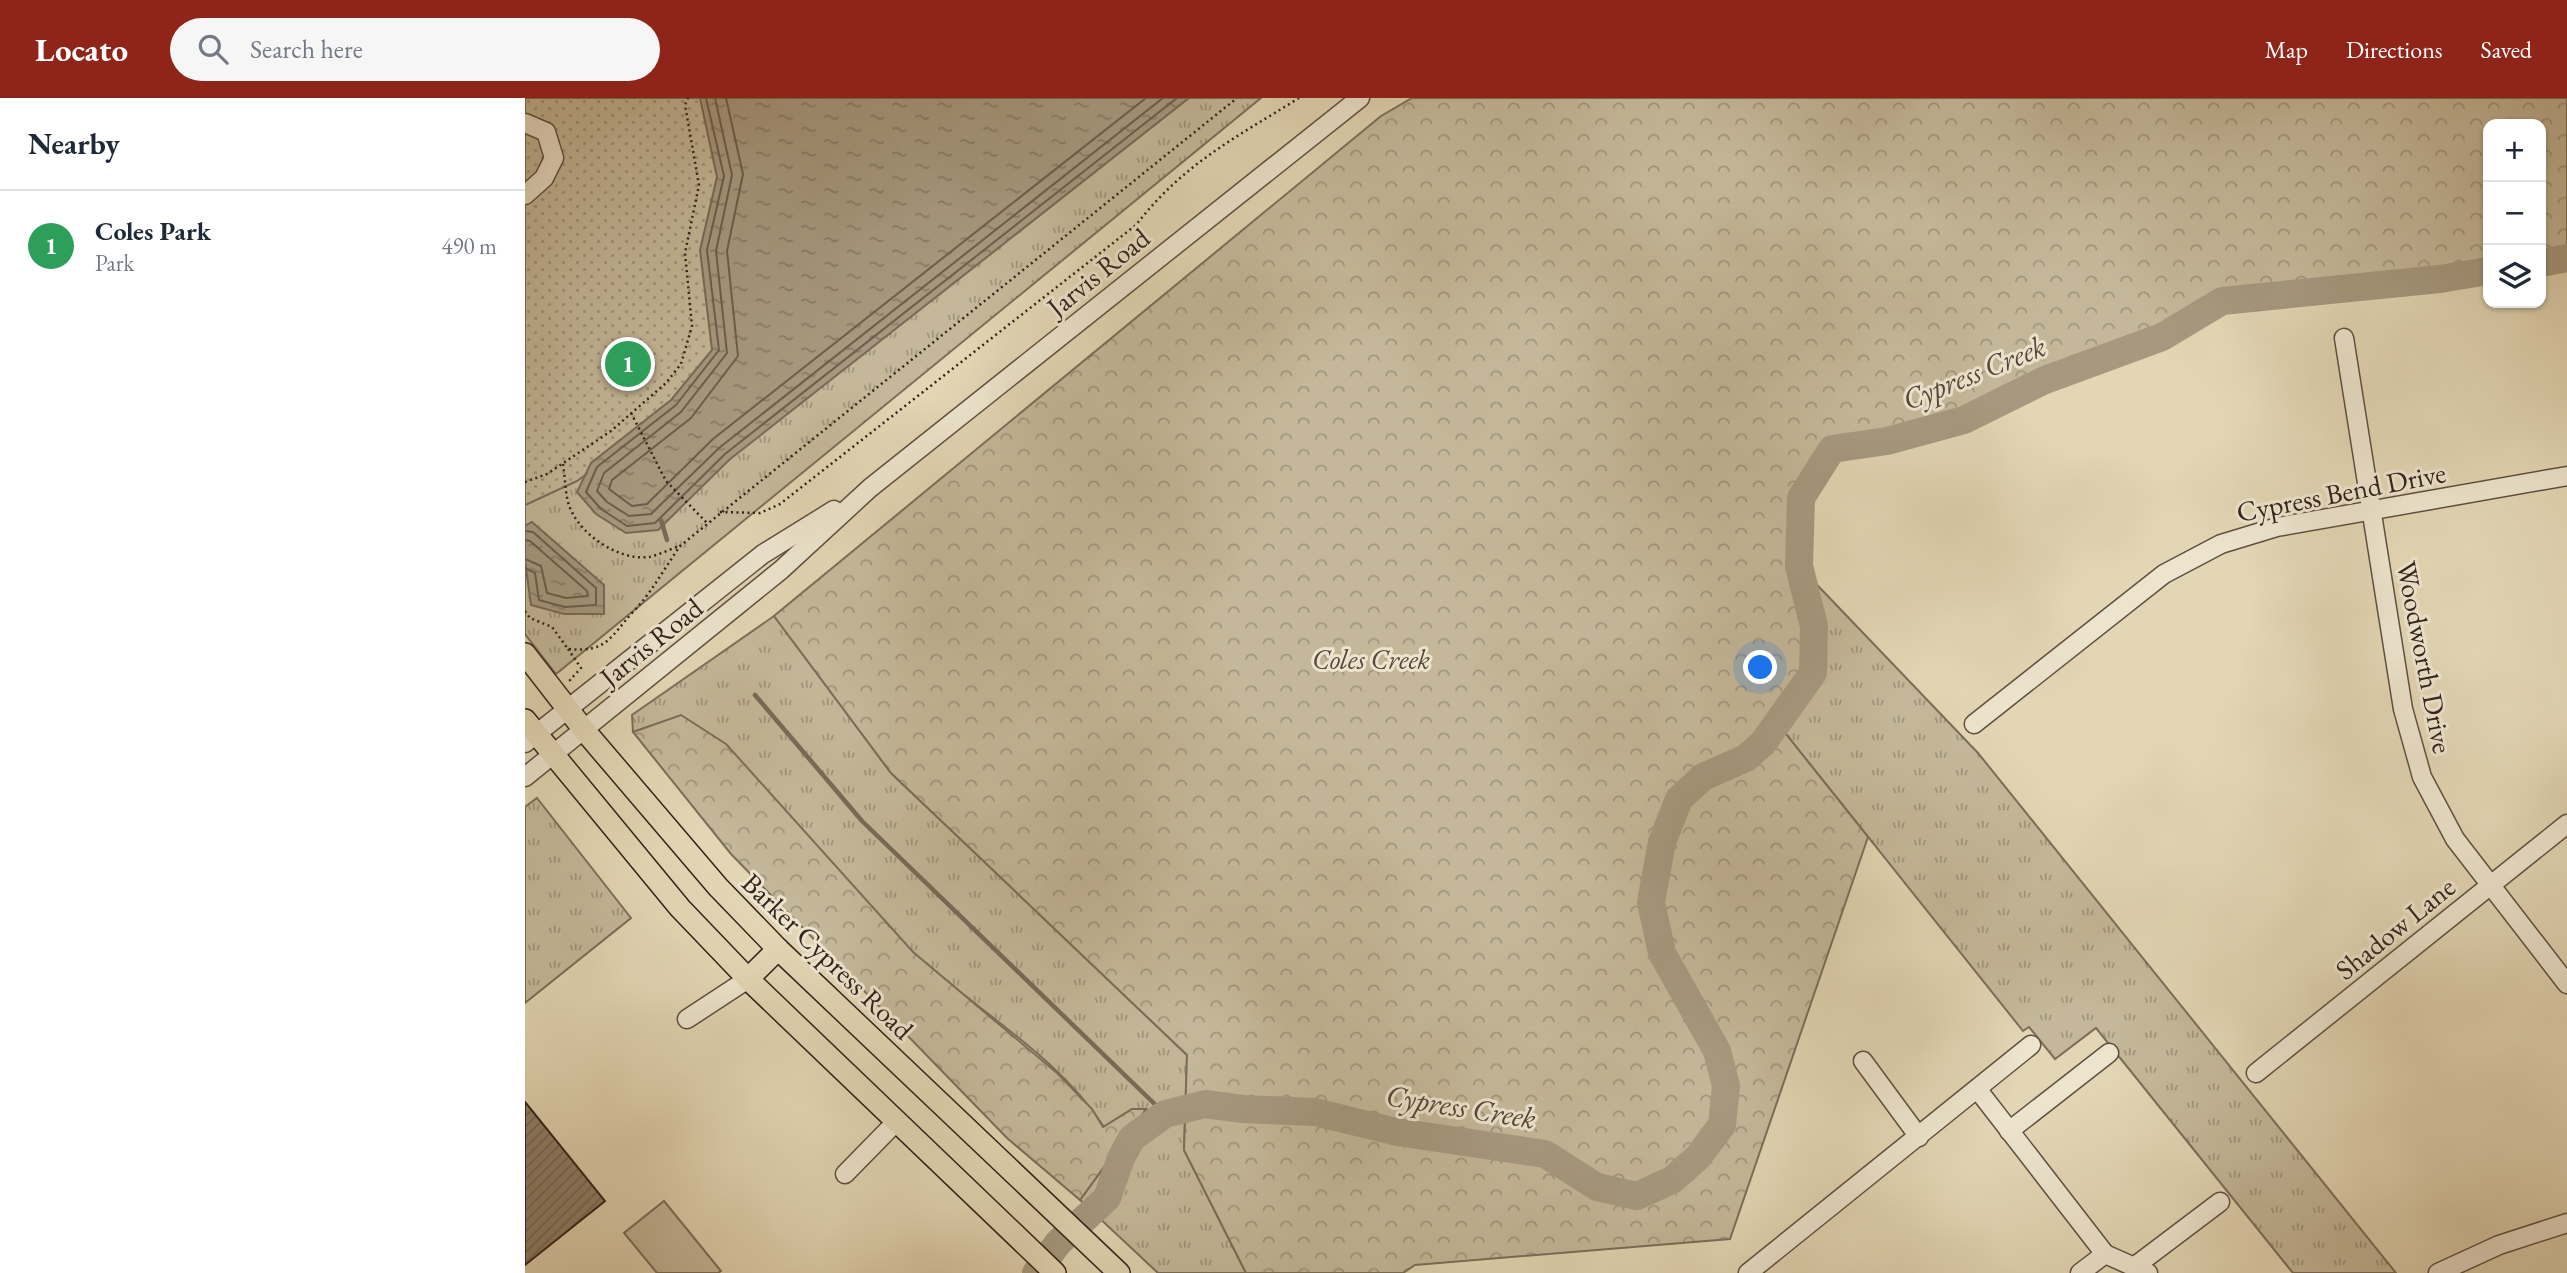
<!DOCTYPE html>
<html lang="en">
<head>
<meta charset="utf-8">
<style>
	:root { --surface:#fff; --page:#f6f6f7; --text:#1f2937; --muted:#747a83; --line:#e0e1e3; --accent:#8f2418 }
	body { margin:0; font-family:"EB Garamond",serif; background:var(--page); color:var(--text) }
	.controls { position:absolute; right:21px; top:21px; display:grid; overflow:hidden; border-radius:14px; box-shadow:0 2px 5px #0004 }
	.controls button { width:63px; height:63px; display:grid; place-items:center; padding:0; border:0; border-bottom:2px solid var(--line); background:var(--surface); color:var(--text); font:35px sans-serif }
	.you { position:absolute; left:1236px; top:570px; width:24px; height:24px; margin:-18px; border:5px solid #fff; border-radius:50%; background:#1a73e8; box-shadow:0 0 0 10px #1a73e833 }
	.badge { display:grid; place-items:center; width:46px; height:46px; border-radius:50%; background:var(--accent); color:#fff; font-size:23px; font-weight:700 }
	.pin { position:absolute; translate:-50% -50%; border:4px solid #fff; box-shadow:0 2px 7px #0006 }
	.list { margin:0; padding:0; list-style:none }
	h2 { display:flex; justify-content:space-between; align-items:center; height:91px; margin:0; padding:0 28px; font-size:30px }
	h2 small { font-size:23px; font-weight:400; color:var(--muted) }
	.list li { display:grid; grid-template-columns:46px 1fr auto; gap:21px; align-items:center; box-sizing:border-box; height:112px; padding:0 28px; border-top:2px solid var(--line) }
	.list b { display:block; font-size:26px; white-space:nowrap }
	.list p { margin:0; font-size:23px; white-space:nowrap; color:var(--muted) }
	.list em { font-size:23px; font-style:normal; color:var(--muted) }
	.icon { flex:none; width:38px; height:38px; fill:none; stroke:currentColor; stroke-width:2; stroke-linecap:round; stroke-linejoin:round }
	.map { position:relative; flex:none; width:2042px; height:1175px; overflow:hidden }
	header { display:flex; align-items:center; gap:42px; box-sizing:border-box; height:98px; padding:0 35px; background:var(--accent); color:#fff }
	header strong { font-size:33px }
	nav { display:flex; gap:38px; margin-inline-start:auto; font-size:24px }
	.search { width:490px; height:63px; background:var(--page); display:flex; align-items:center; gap:18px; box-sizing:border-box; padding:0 24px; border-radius:38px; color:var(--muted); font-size:26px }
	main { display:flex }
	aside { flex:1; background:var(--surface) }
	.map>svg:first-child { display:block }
	.grass { fill:url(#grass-tufts); stroke:#7c6e5b; stroke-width:2 }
	.forest { fill:url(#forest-crowns); stroke:#7c6e5b; stroke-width:2 }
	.park { fill:url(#park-dots); stroke:#7c6e5b; stroke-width:2 }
	.garden { fill:#c5b89a; stroke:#7c6e5b; stroke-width:2 }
	.water { fill:url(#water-ripples); stroke:#796a58; stroke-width:2 }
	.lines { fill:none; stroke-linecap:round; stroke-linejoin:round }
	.shore { stroke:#6d5e4e; stroke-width:2 }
	.stream { stroke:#796a58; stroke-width:4.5 }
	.river { stroke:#a79980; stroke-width:28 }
	.building { fill:url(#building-hatch); stroke:#33231c; stroke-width:2 }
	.minor-casing { stroke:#5f5042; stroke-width:21 }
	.major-casing { stroke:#33231c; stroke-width:24 }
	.path { stroke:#33231c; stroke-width:2.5; stroke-dasharray:2 3.5; stroke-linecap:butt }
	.minor { stroke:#ede4ce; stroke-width:18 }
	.major { stroke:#e3d6b4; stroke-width:21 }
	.labels { text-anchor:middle; stroke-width:6; stroke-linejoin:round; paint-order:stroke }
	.street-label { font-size:28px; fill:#33231c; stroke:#ede4ce }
	.park-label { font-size:28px; font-style:italic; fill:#58483c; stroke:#ede4ce }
	.water-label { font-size:30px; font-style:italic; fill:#56463a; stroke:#ede4ce }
</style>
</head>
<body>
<header>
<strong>Locato</strong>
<div class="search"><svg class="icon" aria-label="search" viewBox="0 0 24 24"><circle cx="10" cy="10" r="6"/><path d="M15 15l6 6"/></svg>Search here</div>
<nav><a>Map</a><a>Directions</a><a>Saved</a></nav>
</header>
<main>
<aside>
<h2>Nearby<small></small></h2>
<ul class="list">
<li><span class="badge" style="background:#2e9e5b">1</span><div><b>Coles Park</b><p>Park</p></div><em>490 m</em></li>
</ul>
</aside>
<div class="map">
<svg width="2042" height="1175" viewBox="0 0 2042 1175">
	<defs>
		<pattern id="grass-tufts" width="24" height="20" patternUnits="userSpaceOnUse" patternTransform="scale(1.75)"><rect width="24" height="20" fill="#c5b89a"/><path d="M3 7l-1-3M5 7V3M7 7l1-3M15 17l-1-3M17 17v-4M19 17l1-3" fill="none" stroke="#a1957d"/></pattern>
		<pattern id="forest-crowns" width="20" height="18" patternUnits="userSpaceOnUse" patternTransform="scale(1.75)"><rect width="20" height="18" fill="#c5b89a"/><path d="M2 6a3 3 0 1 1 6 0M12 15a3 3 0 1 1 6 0" fill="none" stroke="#a1957d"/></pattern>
		<pattern id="park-dots" width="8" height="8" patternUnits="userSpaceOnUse" patternTransform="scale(1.75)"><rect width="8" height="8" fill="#c5b89a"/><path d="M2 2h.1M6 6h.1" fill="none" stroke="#a1957d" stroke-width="1.8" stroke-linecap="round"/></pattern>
		<pattern id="water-ripples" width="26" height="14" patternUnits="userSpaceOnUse" patternTransform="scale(1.75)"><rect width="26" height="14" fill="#a79980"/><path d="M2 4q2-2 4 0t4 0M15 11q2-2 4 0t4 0" fill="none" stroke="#897c68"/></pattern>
		<pattern id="building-hatch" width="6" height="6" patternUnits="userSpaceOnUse" patternTransform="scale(1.75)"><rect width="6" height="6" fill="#8f806b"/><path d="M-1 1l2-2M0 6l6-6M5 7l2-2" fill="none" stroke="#756857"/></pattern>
	</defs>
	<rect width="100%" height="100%" fill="#e3d6b4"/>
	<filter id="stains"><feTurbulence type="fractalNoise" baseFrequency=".00286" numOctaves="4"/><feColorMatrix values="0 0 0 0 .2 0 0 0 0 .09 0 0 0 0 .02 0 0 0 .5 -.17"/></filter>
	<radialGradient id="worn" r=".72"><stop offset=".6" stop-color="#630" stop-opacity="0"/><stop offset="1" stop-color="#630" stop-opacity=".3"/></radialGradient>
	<g class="grass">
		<polygon points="544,0 736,0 31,576 0,536 0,407 52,383"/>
		<polygon points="1274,468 1453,655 1871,1175 1768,1175 1571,930 1530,961 1504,929 1498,933 1253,626 1288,575 1289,528"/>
		<path d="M249,518L366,675L662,957L659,1052L721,1175H633L555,1102L621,1012L607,1011L579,1029C532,956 449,912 387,853C307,778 233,696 156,618L108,634L107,617Z"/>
		<polygon points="12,700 106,820 0,905 0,709"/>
	</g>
	<g class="forest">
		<polygon points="887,0 2042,0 2042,160 2016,165 2016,26 1963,26 1963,173 1915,181 1697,203 1637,239 1520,282 1439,322 1362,343 1307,351 1276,400 1274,468 1289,528 1288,575 1253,626 1343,739 1205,1141 890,1167 878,1175 721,1175 659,1052 662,957 366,675 249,518 856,18"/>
		<polygon points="156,617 201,646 388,854 532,975 567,1011 578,1029 607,1011 621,1011 555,1102 482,1040 206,756 108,634"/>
	</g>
	<polygon class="park" points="0,0 544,0 127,329 52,383 0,407"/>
	<polygon class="garden" points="139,1103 196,1173 193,1175 132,1175 99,1135"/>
	<g class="water">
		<polygon points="175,0 664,0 204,362 133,432 101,435 71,416 52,394 66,365 146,302 187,252 175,152 192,79"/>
		<polygon points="7,424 79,487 79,516 39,516 6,507 0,463 0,428"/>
	</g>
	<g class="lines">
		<g class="shore">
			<polyline points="181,0 199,78 182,152 194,252 151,307 72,369 61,394 76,411 102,428 130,425 200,356 652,0"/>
			<polyline points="190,0 207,77 191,153 202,255 156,314 79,375 72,393 82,404 104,418 126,416 194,350 638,0"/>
			<polyline points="201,0 218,76 202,153 213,258 166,320 87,382 84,391 107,408 122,406 188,341 621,0"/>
			<polyline points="0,433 8,434 71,490 71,507 40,509 14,502 10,475 0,470"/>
			<polyline points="0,442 5,443 62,493 63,498 41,500 22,495 16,468 0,461"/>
		</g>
		<g class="stream">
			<polyline points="136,422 142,442"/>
			<polyline points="230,597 337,723 640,1016"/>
		</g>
		<g class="river">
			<polyline points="2016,165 2042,160"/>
			<polyline points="511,1175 533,1145 582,1100 596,1060 607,1040 640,1016 680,1006 718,1011 790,1014 872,1034 1020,1056 1072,1089 1112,1098 1147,1082 1173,1059 1197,1027 1201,988 1192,953 1137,855 1126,804 1137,744 1154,701 1178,679 1221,660 1238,645 1288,575 1289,528 1274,468 1276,400 1307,351 1362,343 1439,322 1520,282 1637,239 1697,203 1915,181 1963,173"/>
		</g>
	</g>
	<polygon class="building" points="0,1004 80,1103 0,1167"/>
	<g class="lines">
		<defs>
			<g id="minor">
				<polyline points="0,25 21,34 29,60 19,80 0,97"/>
				<polyline points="1819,240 1878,611 1897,679 1930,741 2042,886"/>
				<polyline points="1449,626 1639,476 1696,446 1752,429 2042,378"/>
				<polyline points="0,645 238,456 309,412"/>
				<polyline points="0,679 256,472 345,390 835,0"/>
				<polyline points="162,921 223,881"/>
				<polyline points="1338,963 1394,1039"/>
				<polyline points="1731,975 2042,726"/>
				<polyline points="1453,992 1580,1156 1623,1175"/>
				<polyline points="1484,1033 1584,955"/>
				<polyline points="320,1076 371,1024"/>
				<polyline points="1609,1169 1695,1104"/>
				<polyline points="1223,1175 1506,947"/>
				<polyline points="1555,1175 1580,1156"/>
				<polyline points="1913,1175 1974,1147 2042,1125"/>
			</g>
			<g id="major">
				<polyline points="0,556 59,632 193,789 253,851 594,1175"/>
				<polyline points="0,622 155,810 223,881 530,1175"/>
				<polyline points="223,881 253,851"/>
			</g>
		</defs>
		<use href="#minor" class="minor-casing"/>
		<use href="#major" class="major-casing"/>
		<g class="path">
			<polyline points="106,315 141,383 182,425"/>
			<path d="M38,366C40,378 40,392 43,404C51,434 92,463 124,459C134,457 145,451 155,448"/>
			<polyline points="0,384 22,376 86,333 141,285 156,266 167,228 160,155 174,87 160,7 163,0"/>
			<path d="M195,414L235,415L255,406L611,127C658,66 710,40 774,0"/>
			<path d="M0,513L5,520L27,529L43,551C82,555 85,539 108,514C127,494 139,471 155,448L712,0"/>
			<polyline points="43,551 56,570 45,582 46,584"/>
		</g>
		<use href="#minor" class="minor"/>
		<use href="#major" class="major"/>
	</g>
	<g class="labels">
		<g class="street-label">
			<text transform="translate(573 174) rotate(-39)" y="10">Jarvis Road</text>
			<text transform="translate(1816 394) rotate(-11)" y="10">Cypress Bend Drive</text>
			<text transform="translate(126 544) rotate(-39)" y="10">Jarvis Road</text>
			<text transform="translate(1900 559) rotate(79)" y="10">Woodworth Drive</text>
			<text transform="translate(1870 830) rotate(-39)" y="10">Shadow Lane</text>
			<text transform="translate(303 858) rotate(44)" y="10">Barker Cypress Road</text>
		</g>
		<g class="park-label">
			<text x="846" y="571">Coles Creek</text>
		</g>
		<g class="water-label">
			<text transform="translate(1449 275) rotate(-22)" y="10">Cypress Creek</text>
			<text transform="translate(936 1009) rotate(9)" y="10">Cypress Creek</text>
		</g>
	</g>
	<rect width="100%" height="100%" filter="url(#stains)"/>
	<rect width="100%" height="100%" fill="url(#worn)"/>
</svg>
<div class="controls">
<button>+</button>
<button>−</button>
<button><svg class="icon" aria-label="layers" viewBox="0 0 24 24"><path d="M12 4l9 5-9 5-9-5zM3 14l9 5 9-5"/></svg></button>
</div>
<div class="you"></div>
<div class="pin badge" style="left:103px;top:266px;background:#2e9e5b">1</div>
</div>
</main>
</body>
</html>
